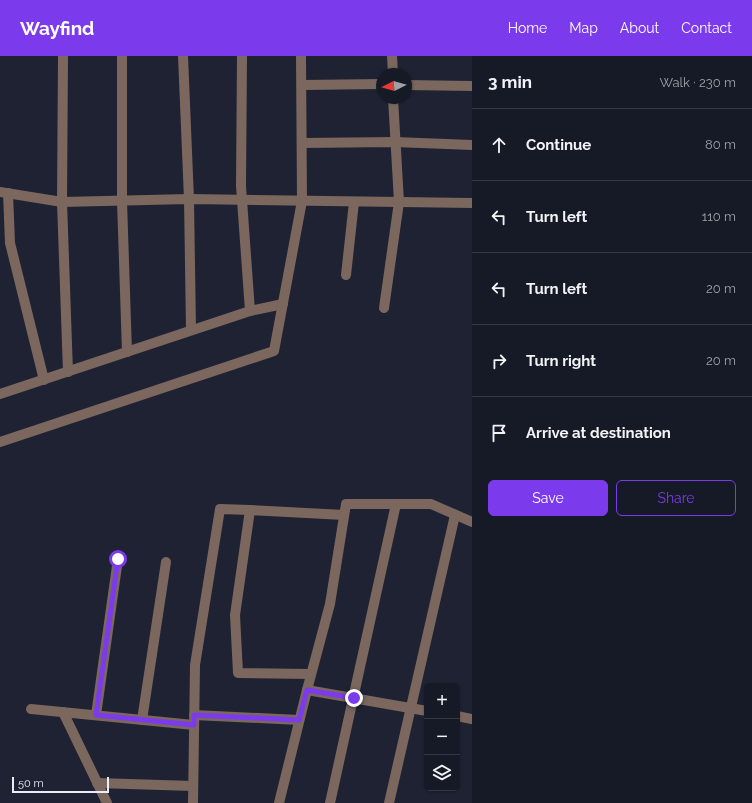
<!DOCTYPE html>
<html lang="en">
<head>
<meta charset="utf-8">
<style>
	:root { --surface:#161a26; --page:#232732; --text:#f1f3f6; --muted:#9ea1a7; --line:#353843; --accent:#7c3aed }
	body { margin:0; font-family:Raleway,sans-serif; background:var(--page); color:var(--text) }
	.controls { position:absolute; right:12px; bottom:12px; display:grid; overflow:hidden; border-radius:6px; box-shadow:0 1px 3px #0004 }
	.controls button { width:36px; height:36px; display:grid; place-items:center; padding:0; border:0; border-bottom:1px solid var(--line); background:var(--surface); color:var(--text); font:20px sans-serif }
	.compass { position:absolute; left:376px; top:12px; width:36px; height:36px; border-radius:50%; background:var(--surface); box-shadow:0 1px 3px #0004; rotate:264deg }
	.scale { position:absolute; left:12px; bottom:10px; width:97px; box-sizing:border-box; padding-left:4px; border:2px solid #e9edf8; border-top:0; font-size:11px; line-height:14px; white-space:nowrap; color:#e9edf8; -webkit-text-stroke:3px #1e2232; paint-order:stroke }
	.stop { position:absolute; width:12px; height:12px; margin:-9px; border:3px solid #7c3aed; border-radius:50%; background:#fff }
	.stop.end { background:#7c3aed; border-color:#fff; box-shadow:0 1px 4px #0008 }
	.list { margin:0; padding:0; list-style:none }
	h2 { display:flex; justify-content:space-between; align-items:center; height:52px; margin:0; padding:0 16px; font-size:17px }
	h2 small { font-size:13px; font-weight:400; color:var(--muted) }
	.list li { display:grid; grid-template-columns:26px 1fr auto; gap:12px; align-items:center; box-sizing:border-box; height:72px; padding:0 16px; border-top:1px solid var(--line) }
	.list b { display:block; font-size:15px; white-space:nowrap }
	.list em { font-size:13px; font-style:normal; color:var(--muted) }
	.actions { display:flex; gap:8px; padding:12px 16px }
	.actions a { flex:1; padding:9px 0; border:1px solid var(--accent); border-radius:6px; text-align:center; font-size:14px; color:var(--accent) }
	.actions .main { background:var(--accent); color:#fff }
	.icon { flex:none; width:22px; height:22px; fill:none; stroke:currentColor; stroke-width:2; stroke-linecap:round; stroke-linejoin:round }
	.map { position:relative; flex:none; width:472px; height:747px; overflow:hidden }
	header { display:flex; align-items:center; gap:24px; box-sizing:border-box; height:56px; padding:0 20px; background:var(--accent); color:#fff }
	header strong { font-size:19px }
	nav { display:flex; gap:22px; margin-inline-start:auto; font-size:14px }
	main { display:flex }
	aside { flex:1; background:var(--surface) }
	.map>svg:first-child { display:block }
	.lines { fill:none; stroke-linecap:round; stroke-linejoin:round }
	.minor { stroke:#7b675d; stroke-width:10 }
	.route { stroke:#7c3aed; stroke-width:5 }
</style>
</head>
<body>
<header>
<strong>Wayfind</strong>
<nav><a>Home</a><a>Map</a><a>About</a><a>Contact</a></nav>
</header>
<main>
<div class="map">
<svg width="472" height="747" viewBox="0 0 472 747">
	<rect width="100%" height="100%" fill="#1e2232"/>
	<g class="lines">
		<g class="minor">
			<polyline points="63,0 62,146 68,316"/>
			<polyline points="122,0 122,145 127,296"/>
			<polyline points="183,0 189,143 191,274"/>
			<polyline points="392,0 393,18"/>
			<polyline points="302,29 382,28"/>
			<polyline points="406,29 472,30"/>
			<polyline points="302,87 395,86 472,89"/>
			<polyline points="0,136 62,146 189,143 472,147"/>
			<polyline points="8,137 10,187 44,324"/>
			<polyline points="346,219 354,146"/>
			<polyline points="384,252 399,146 393,42"/>
			<polyline points="250,255 283,248"/>
			<polyline points="0,338 250,255 241,130 242,0"/>
			<polyline points="0,386 274,295 302,145 301,0"/>
			<polyline points="311,618 238,617 235,559 250,454 344,459"/>
			<polyline points="31,653 194,669"/>
			<polyline points="427,655 307,634 330,548 346,448 431,448 472,466"/>
			<polyline points="63,656 107,747"/>
			<polyline points="96,659 118,503"/>
			<polyline points="194,659 299,664"/>
			<polyline points="457,660 472,663"/>
			<polyline points="142,664 166,506"/>
			<polyline points="97,727 193,730"/>
			<polyline points="193,747 195,609 220,453 250,454"/>
			<polyline points="279,747 307,634"/>
			<polyline points="330,747 396,448"/>
			<polyline points="389,747 455,459"/>
		</g>
	</g>
	<g class="lines">
		<polyline class="route" points="118,503 96,659 194,669 194,659 299,664 307,634 354,642"/>
	</g>
</svg>
<div class="controls">
<button>+</button>
<button>−</button>
<button><svg class="icon" aria-label="layers" viewBox="0 0 24 24"><path d="M12 4l9 5-9 5-9-5zM3 14l9 5 9-5"/></svg></button>
</div>
<svg class="compass" viewBox="-18 -18 36 36"><path d="M0-13l5 13h-10z" fill="#e53935"/><path d="M0 13l5-13h-10z" fill="#9ea1a7"/></svg>
<div class="scale">50 m</div>
<div class="stop" style="left:118px;top:503px"></div>
<div class="stop end" style="left:354px;top:642px"></div>
</div>
<aside>
<h2>3 min<small>Walk · 230 m</small></h2>
<ul class="list">
<li><svg class="icon" aria-label="ahead" viewBox="0 0 24 24"><path d="M12 20V5M6 11l6-6 6 6"/></svg><div><b>Continue</b></div><em>80 m</em></li>
<li><svg class="icon" aria-label="left" viewBox="0 0 24 24"><path d="M17 20v-9H6M10 6l-5 5 5 5"/></svg><div><b>Turn left</b></div><em>110 m</em></li>
<li><svg class="icon" aria-label="left" viewBox="0 0 24 24"><path d="M17 20v-9H6M10 6l-5 5 5 5"/></svg><div><b>Turn left</b></div><em>20 m</em></li>
<li><svg class="icon" aria-label="right" viewBox="0 0 24 24"><path d="M7 20v-9h11M14 6l5 5-5 5"/></svg><div><b>Turn right</b></div><em>20 m</em></li>
<li><svg class="icon" aria-label="arrive" viewBox="0 0 24 24"><path d="M6 21V4h12l-3 4 3 4H6"/></svg><div><b>Arrive at destination</b></div></li>
</ul>
<div class="actions"><a class="main">Save</a><a>Share</a></div>
</aside>
</main>
</body>
</html>
